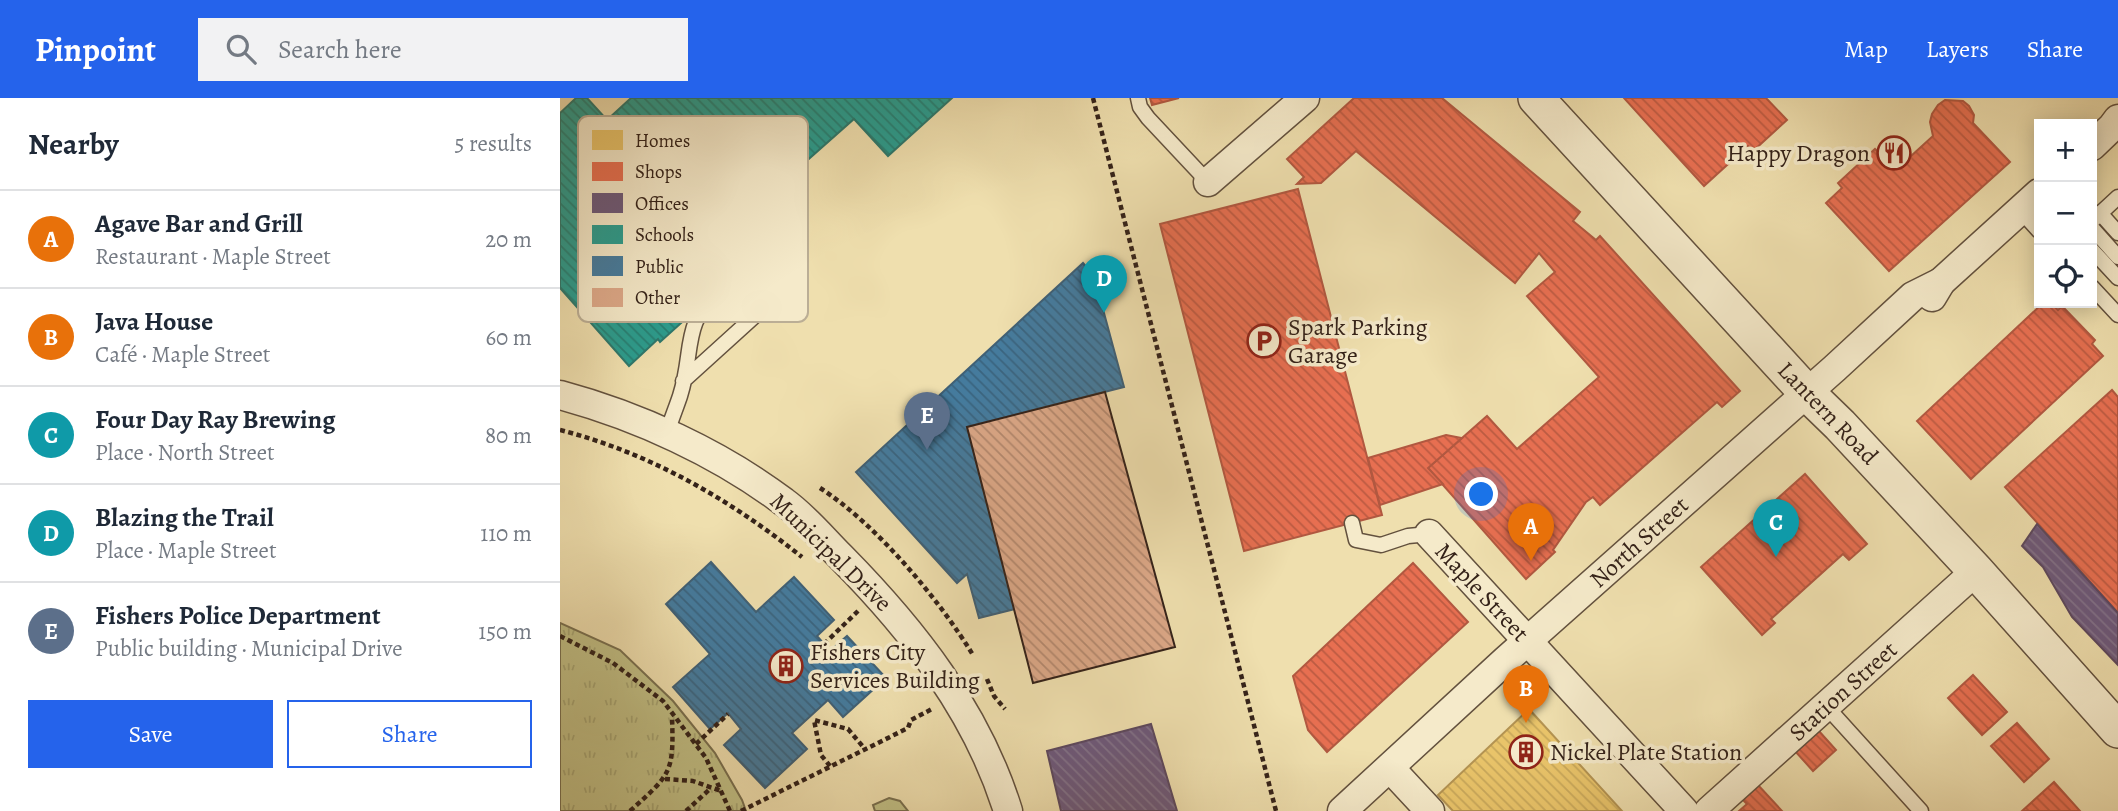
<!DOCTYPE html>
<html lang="en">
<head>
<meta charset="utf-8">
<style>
	:root { --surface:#fff; --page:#f2f2f3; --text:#1f2937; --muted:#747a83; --line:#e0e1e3; --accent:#2563eb }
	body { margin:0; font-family:Alegreya,serif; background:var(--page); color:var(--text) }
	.controls { position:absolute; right:21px; top:21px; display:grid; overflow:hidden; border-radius:0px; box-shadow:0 4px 18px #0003 }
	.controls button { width:63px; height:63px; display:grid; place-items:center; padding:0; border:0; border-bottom:2px solid var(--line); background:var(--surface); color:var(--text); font:35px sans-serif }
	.you { position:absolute; left:922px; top:397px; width:24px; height:24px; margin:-18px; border:5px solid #fff; border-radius:50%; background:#1a73e8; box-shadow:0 0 0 10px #1a73e833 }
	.badge { display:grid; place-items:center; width:46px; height:46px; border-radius:50%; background:var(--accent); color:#fff; font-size:23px; font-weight:700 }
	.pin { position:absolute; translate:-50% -58px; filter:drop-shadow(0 2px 4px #0008) }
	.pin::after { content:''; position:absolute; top:37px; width:24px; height:21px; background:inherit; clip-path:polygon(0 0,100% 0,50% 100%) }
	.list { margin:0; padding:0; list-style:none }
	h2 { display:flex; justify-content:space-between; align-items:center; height:91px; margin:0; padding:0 28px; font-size:30px }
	h2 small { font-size:23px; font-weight:400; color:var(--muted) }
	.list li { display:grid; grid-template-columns:46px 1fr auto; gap:21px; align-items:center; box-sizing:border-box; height:98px; padding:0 28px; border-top:2px solid var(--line) }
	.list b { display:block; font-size:26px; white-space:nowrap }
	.list p { margin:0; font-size:23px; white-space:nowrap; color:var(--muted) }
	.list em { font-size:23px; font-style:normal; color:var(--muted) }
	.actions { display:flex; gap:14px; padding:21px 28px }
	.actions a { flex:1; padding:16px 0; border:2px solid var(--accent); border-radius:0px; text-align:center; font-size:24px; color:var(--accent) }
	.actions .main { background:var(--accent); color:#fff }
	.icon { flex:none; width:38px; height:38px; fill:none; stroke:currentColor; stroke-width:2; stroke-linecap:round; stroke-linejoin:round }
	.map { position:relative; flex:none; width:1558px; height:713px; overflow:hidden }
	header { display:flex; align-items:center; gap:42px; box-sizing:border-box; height:98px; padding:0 35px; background:var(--accent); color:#fff }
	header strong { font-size:33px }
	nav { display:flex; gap:38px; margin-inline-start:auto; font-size:24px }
	.search { width:490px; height:63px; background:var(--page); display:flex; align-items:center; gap:18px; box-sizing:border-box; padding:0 24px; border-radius:0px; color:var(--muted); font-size:26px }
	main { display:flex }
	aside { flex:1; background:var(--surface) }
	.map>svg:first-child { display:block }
	.grass { fill:#c1bf85; stroke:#7a704f; stroke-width:2 }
	.park { fill:url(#park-tufts); stroke:#7a704f; stroke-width:2 }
	.homes { fill:url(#homes-back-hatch); stroke:#b39352; stroke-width:2 }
	.shops { fill:url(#shops-back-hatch); stroke:#b15840; stroke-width:2 }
	.offices { fill:url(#offices-back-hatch); stroke:#5c485d; stroke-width:2 }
	.schools { fill:url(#schools-back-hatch); stroke:#2d786c; stroke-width:2 }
	.public { fill:url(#public-back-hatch); stroke:#406075; stroke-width:2 }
	.building { fill:url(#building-back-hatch); stroke:#342219; stroke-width:2 }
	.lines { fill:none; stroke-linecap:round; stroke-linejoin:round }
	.service-casing { stroke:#63513e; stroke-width:17 }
	.minor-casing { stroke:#63513e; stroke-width:31 }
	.tertiary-casing { stroke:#63513e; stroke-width:38 }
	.path { stroke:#342219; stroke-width:4.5; stroke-dasharray:5 3.5; stroke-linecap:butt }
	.service { stroke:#f5eaca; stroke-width:14 }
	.minor { stroke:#f5eaca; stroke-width:28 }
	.tertiary { stroke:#f5eaca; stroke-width:35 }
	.labels { text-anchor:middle; stroke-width:7; stroke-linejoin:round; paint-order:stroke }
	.poi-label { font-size:24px; fill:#342219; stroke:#f5eaca; text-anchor:start }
	.street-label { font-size:24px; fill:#342219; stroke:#f5eaca }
	.key { fill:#f5eaca; stroke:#bbae95; stroke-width:2 }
	.key-label { font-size:19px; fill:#342219 }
</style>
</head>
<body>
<header>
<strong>Pinpoint</strong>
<div class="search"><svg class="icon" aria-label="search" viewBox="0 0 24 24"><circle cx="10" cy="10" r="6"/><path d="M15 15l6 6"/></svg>Search here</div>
<nav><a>Map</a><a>Layers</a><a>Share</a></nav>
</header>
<main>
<aside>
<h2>Nearby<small>5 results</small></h2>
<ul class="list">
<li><span class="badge" style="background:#e8710a">A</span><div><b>Agave Bar and Grill</b><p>Restaurant · Maple Street</p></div><em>20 m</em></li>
<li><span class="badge" style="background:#e8710a">B</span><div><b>Java House</b><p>Café · Maple Street</p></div><em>60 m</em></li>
<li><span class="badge" style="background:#0f9aa8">C</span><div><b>Four Day Ray Brewing</b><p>Place · North Street</p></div><em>80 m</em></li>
<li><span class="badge" style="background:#0f9aa8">D</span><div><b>Blazing the Trail</b><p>Place · Maple Street</p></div><em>110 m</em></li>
<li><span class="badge" style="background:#5c6f8a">E</span><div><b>Fishers Police Department</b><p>Public building · Municipal Drive</p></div><em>150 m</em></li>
</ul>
<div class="actions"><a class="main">Save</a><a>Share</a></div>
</aside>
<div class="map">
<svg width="1558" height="713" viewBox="0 0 1558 713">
	<defs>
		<pattern id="park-tufts" width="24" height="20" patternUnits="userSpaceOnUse" patternTransform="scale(1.75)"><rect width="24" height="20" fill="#c1bf85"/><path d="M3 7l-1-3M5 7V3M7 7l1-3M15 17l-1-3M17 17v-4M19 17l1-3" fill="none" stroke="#a6a472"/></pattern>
		<pattern id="homes-back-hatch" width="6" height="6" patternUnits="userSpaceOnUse" patternTransform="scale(1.75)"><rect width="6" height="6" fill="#e9c46a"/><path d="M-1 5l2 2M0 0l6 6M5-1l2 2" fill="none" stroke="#c8a85b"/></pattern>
		<pattern id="shops-back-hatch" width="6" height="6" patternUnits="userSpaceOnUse" patternTransform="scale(1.75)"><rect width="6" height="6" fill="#e76f51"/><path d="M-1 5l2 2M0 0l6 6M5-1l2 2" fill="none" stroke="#bc5b42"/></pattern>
		<pattern id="offices-back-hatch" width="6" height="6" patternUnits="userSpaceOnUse" patternTransform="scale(1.75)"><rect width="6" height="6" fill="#6d597a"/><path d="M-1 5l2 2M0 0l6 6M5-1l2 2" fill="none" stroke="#82728a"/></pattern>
		<pattern id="schools-back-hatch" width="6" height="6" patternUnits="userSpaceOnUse" patternTransform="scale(1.75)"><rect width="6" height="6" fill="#2a9d8f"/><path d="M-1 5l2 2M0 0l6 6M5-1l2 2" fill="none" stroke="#258074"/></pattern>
		<pattern id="public-back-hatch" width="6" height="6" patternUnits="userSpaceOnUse" patternTransform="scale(1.75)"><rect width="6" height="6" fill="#457b9d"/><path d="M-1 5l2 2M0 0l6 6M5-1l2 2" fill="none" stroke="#3a647f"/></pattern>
		<pattern id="building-back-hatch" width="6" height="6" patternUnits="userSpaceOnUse" patternTransform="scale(1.75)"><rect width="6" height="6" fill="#dca888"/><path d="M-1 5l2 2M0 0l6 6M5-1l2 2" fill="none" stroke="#b3886e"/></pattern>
	</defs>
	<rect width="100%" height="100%" fill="#efdfae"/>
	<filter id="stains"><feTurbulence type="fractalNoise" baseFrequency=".00286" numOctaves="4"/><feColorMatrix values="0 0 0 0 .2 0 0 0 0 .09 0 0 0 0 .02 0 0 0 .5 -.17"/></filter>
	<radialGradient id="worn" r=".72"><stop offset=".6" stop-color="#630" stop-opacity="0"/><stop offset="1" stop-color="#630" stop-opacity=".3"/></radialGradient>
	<polygon class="grass" points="329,700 340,703 348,713 315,713 313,707"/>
	<polygon class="park" points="0,525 60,552 113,603 155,655 182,702 186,713 0,713"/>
	<polygon class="homes" points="969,611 1062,713 893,713 878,697"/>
	<g class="shops">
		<polygon points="590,0 619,0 592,7"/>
		<polygon points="794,0 882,0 1020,114 1013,123 1036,142 1040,138 1180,293 1162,309 1157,304 1040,407 1033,399 1026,404 993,452 995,454 966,481 868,370 927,318 957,351 1039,279 967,198 995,174 979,155 955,185 796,53 761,85 737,86 744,79 727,61"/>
		<polygon points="1064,0 1206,0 1227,22 1193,53 1188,48 1144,88"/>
		<polygon points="1385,2 1403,3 1409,8 1414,17 1413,25 1450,64 1329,173 1266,105 1282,90 1278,85 1315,51 1319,55 1335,41 1351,58 1373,38 1370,24 1372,16 1378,7"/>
		<polygon points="738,91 822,417 684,453 600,126"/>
		<polygon points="1483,205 1491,205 1498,212 1502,208 1535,242 1532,246 1543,258 1411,381 1357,323"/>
		<polygon points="1552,292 1558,299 1558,515 1445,389"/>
		<polygon points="886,337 902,340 868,370 883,386 820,407 808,360"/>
		<polygon points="1245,376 1307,446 1289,462 1283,456 1211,521 1215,525 1202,537 1141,469"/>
		<polygon points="853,465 908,524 767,654 748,632 733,578"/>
		<polygon points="1413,577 1447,614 1422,637 1388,600"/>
		<polygon points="1457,625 1489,661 1464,684 1431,648"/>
		<polygon points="1258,632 1276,652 1253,673 1235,653"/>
		<polygon points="1494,684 1520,713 1462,713"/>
		<polygon points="1198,687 1222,713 1179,713 1187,706 1182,701"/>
	</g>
	<g class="offices">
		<polygon points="1477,426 1558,515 1558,567 1512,519 1483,469 1462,448"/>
		<polygon points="591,626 617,713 501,713 487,653"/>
	</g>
	<polygon class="schools" points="16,0 27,0 47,22 71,0 392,0 328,58 294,21 155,144 178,169 151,198 100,244 98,241 69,268 0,190 0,15"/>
	<g class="public">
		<polygon points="523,165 534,178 564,289 407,329 455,511 419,520 407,476 397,485 296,374"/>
		<polygon points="151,464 196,514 234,479 274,522 257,538 264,546 270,553 287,538 326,580 283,619 268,602 232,635 247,651 205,690 164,647 181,631 168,615 150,631 113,589 150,556 106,506"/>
	</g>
	<polygon class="building" points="545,294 615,549 473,585 407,329"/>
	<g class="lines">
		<defs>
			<g id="service">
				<polyline points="578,0 580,9 588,20 648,84"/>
				<polyline points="1460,112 1479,133"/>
				<polyline points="1540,115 1558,135"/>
				<polyline points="1532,123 1558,99"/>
				<polyline points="1532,130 1558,159"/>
				<polyline points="1532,152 1558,180"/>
				<polyline points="1532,189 1558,217"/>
				<path d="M107,335C111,322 116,310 120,298C135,251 120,229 161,188C169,180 176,172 186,167L199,169L212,179L208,206L123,283"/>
				<polyline points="792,425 796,442 821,447 848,438 869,436"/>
				<polyline points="1266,608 1361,713"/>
			</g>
			<g id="minor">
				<polyline points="1532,48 1552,29 1558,21"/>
				<polyline points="648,84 745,0"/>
				<polyline points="1372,199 1381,184 1479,95"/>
				<path d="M0,297C78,318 159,355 224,404C245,419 262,440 281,459C353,532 417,613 448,713"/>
				<polyline points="869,436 1124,713"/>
				<polyline points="830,670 870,713"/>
				<polyline points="782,713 946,562 1275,270 1353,198 1381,184"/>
				<polyline points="1149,713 1416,473"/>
			</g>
			<polyline id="tertiary" points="976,0 1247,295 1280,327 1416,473 1558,632"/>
		</defs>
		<use href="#service" class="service-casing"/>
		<use href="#minor" class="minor-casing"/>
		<use href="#tertiary" class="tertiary-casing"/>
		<g class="path">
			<polyline points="533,0 716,713"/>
			<path d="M0,332C90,355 169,401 242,459"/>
			<path d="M260,390C315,425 379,501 413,557"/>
			<polyline points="0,538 53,565 103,603 146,660 170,713"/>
			<polyline points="264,546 298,513"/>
			<polyline points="427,581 434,598 445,611"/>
			<polyline points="136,646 168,616"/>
			<polyline points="270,668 261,657 254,622 288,631 305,651"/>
			<polyline points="105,681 133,683 161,693"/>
			<path d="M70,713C111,676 114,675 112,619"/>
			<polyline points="126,713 151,690"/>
			<polyline points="181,713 348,630 351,622 372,611"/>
		</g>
		<use href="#service" class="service"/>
		<use href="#minor" class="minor"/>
		<use href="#tertiary" class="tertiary"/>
	</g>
	<defs>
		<symbol id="restaurant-ring" viewBox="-11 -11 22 22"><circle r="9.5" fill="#f5eaca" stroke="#8f2418" stroke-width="1.5"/><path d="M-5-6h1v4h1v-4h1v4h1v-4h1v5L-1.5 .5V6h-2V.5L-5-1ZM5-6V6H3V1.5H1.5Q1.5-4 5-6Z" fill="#8f2418"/></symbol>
		<symbol id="parking-ring" viewBox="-11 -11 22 22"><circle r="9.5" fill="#f5eaca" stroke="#8f2418" stroke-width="1.5"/><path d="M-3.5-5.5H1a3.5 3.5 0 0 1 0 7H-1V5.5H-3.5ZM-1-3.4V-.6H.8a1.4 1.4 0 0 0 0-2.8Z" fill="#8f2418"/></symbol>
		<symbol id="building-ring" viewBox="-11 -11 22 22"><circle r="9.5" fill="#f5eaca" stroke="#8f2418" stroke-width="1.5"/><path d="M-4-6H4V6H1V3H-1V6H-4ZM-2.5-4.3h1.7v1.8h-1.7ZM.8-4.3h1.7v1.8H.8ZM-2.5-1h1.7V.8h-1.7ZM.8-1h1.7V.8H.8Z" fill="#8f2418"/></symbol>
	</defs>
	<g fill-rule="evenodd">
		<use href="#restaurant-ring" x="1315" y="36" width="38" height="38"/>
		<use href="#parking-ring" x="685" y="224" width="38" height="38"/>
		<use href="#building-ring" x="207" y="549" width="38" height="38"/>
		<use href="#building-ring" x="947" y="635" width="38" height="38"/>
	</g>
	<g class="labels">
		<g class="poi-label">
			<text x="1310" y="63" text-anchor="end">Happy Dragon</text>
			<text x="728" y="237">Spark Parking<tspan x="728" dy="28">Garage</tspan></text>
			<text x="250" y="562">Fishers City<tspan x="250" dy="28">Services Building</tspan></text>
			<text x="990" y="662">Nickel Plate Station</text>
		</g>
		<g class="street-label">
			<text transform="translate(1268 315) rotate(46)" y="8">Lantern Road</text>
			<text transform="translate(1079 444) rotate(-42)" y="8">North Street</text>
			<text transform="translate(271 454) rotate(44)" y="8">Municipal Drive</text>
			<text transform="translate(922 494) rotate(47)" y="8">Maple Street</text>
			<text transform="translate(1283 593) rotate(-42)" y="8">Station Street</text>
		</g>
	</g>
	<rect x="18" y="18" width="230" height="206" rx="10" class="key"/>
	<rect x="32" y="32" width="31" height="20" fill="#e9c46a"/>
	<rect x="32" y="64" width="31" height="19" fill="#e76f51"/>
	<rect x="32" y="95" width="31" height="20" fill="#6d597a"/>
	<rect x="32" y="127" width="31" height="19" fill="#2a9d8f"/>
	<rect x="32" y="158" width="31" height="20" fill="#457b9d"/>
	<rect x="32" y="190" width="31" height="19" fill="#dca888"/>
	<g class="key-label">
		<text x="75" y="49">Homes</text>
		<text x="75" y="80">Shops</text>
		<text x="75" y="112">Offices</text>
		<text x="75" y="143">Schools</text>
		<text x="75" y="175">Public</text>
		<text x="75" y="206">Other</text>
	</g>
	<rect width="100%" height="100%" filter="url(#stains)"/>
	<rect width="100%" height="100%" fill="url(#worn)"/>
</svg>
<div class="controls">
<button>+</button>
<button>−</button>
<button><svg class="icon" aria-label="locate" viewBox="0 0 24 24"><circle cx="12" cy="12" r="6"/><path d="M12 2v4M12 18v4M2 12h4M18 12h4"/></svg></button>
</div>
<div class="you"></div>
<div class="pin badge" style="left:971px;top:463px;background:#e8710a">A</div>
<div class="pin badge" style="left:966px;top:625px;background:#e8710a">B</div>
<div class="pin badge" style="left:1216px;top:459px;background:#0f9aa8">C</div>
<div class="pin badge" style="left:544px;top:215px;background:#0f9aa8">D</div>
<div class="pin badge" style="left:367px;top:352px;background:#5c6f8a">E</div>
</div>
</main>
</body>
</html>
